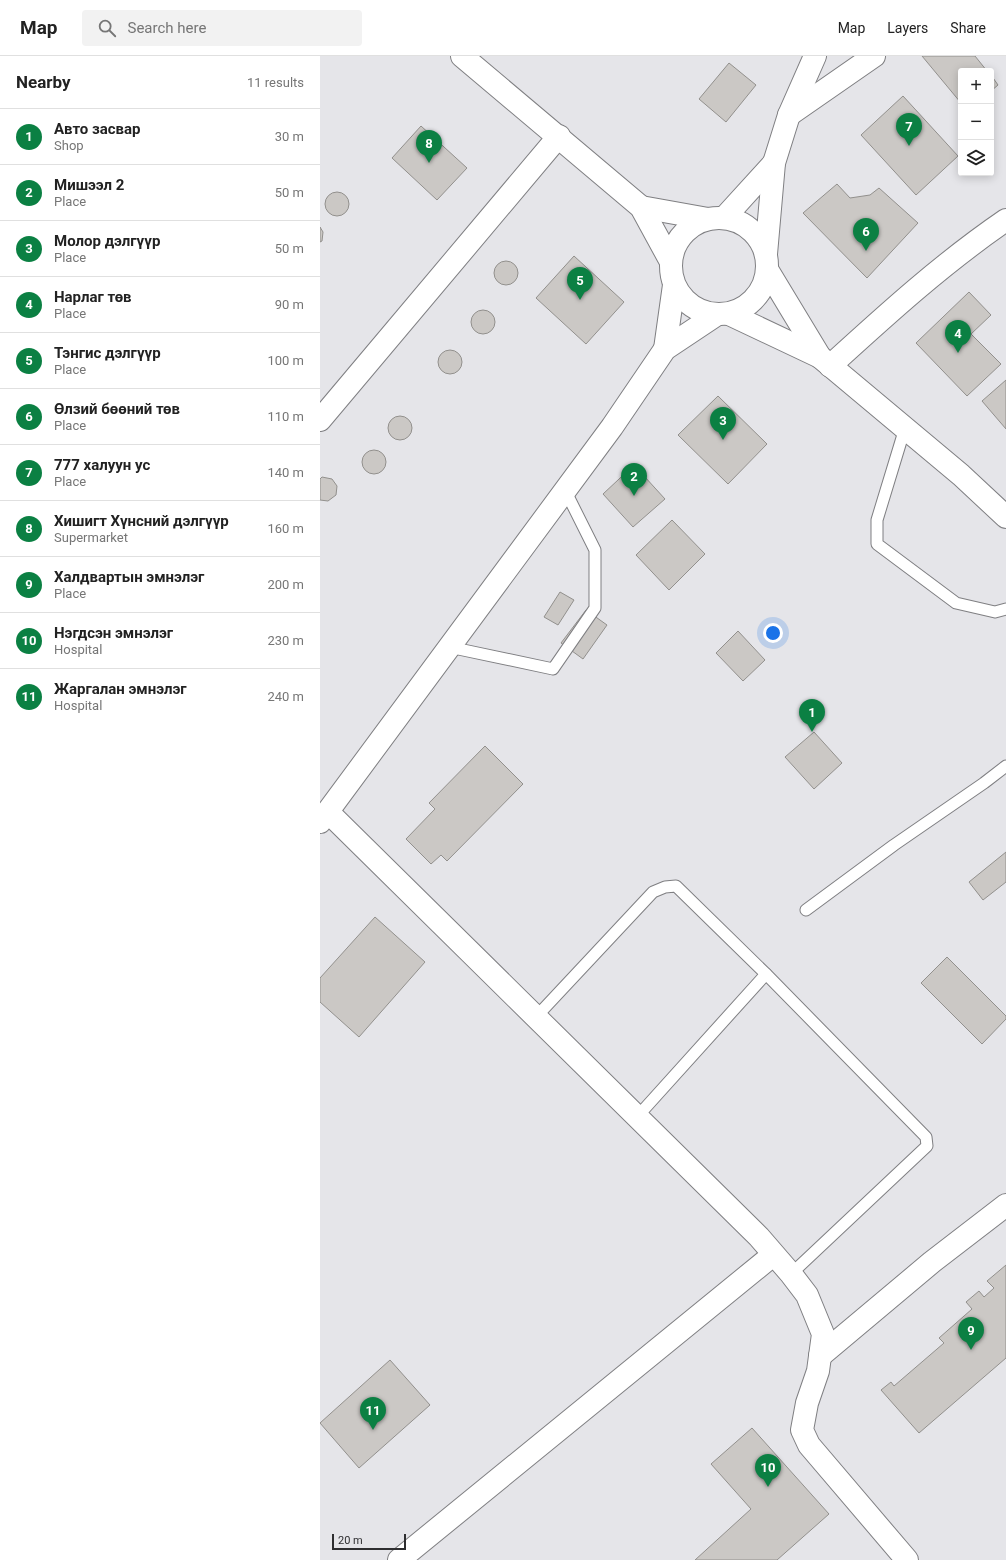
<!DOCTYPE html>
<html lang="en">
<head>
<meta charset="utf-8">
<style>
	:root { --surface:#fff; --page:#f2f2f2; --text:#222; --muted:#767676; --line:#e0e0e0; --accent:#0b8043 }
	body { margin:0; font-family:Roboto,sans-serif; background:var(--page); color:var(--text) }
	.controls { position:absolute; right:12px; top:12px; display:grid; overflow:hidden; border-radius:4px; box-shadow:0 2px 10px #0003 }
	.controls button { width:36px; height:36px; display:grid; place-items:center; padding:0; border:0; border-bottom:1px solid var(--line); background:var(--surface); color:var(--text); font:20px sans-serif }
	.scale { position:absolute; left:12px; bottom:10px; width:74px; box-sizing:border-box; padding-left:4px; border:2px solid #2e2e30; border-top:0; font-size:11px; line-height:14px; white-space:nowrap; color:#2e2e30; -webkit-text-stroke:3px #e5e5e9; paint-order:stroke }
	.you { position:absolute; left:453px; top:577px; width:14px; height:14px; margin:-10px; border:3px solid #fff; border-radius:50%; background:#1a73e8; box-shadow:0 0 0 6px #1a73e833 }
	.badge { display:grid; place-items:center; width:26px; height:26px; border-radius:50%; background:var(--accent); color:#fff; font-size:13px; font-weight:700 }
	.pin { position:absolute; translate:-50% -33px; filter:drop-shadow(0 1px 2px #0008) }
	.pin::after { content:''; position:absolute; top:21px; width:14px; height:12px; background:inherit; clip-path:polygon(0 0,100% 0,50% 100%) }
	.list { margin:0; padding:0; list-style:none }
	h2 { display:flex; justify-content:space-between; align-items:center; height:52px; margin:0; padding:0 16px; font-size:17px }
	h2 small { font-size:13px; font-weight:400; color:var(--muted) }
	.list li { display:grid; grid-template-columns:26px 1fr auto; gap:12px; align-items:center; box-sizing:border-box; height:56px; padding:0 16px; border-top:1px solid var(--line) }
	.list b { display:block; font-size:15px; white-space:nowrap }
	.list p { margin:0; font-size:13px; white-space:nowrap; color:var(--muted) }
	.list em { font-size:13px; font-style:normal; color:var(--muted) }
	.icon { flex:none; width:22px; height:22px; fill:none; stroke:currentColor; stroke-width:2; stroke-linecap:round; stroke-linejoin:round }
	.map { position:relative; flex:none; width:686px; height:1504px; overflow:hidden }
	header { display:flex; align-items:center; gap:24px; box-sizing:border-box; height:56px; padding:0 20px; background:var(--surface); border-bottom:1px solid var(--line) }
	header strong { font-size:19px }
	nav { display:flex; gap:22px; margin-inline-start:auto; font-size:14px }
	.search { width:280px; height:36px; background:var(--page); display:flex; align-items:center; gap:10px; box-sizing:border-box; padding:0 14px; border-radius:4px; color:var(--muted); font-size:15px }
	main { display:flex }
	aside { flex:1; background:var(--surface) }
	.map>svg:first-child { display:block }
	.building { fill:#cbc8c5; stroke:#92908d }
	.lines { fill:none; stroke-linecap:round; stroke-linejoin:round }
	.lane-casing { stroke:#7f7f82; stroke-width:13 }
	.street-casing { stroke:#7f7f82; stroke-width:24 }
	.secondary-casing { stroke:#7f7f82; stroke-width:24 }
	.lane { stroke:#fff; stroke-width:11 }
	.street { stroke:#fff; stroke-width:22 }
	.secondary { stroke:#fff; stroke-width:22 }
</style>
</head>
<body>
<header>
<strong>Map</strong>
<div class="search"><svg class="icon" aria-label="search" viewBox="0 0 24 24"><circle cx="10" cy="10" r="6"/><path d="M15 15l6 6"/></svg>Search here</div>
<nav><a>Map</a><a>Layers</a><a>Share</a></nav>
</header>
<main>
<aside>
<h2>Nearby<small>11 results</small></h2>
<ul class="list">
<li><span class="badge">1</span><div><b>Авто засвар</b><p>Shop</p></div><em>30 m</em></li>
<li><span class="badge">2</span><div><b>Мишээл 2</b><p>Place</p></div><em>50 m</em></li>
<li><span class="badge">3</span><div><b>Молор дэлгүүр</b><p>Place</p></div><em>50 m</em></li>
<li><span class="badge">4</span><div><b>Нарлаг төв</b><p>Place</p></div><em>90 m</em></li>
<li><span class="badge">5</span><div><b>Тэнгис дэлгүүр</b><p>Place</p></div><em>100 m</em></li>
<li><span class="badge">6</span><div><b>Өлзий бөөний төв</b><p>Place</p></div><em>110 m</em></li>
<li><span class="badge">7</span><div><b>777 халуун ус</b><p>Place</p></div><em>140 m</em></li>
<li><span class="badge">8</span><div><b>Хишигт Хүнсний дэлгүүр</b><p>Supermarket</p></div><em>160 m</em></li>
<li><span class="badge">9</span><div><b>Халдвартын эмнэлэг</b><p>Place</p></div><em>200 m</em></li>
<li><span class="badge">10</span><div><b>Нэгдсэн эмнэлэг</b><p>Hospital</p></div><em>230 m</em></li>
<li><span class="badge">11</span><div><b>Жаргалан эмнэлэг</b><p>Hospital</p></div><em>240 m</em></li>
</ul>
</aside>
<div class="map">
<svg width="686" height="1504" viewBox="0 0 686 1504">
	<rect width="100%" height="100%" fill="#e5e5e9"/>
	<g class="building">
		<polygon points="602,0 655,0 667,15 641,15 641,47"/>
		<polygon points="409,7 436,29 406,66 379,43"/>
		<polygon points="671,19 678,29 671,35"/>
		<polygon points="583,40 638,100 596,139 541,79"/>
		<polygon points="101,70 147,112 117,144 72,102"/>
		<polygon points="517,128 530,142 550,139 559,132 598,167 547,222 483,157"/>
		<circle cx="17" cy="148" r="12"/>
		<polygon points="0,171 3,176 2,185 0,186"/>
		<polygon points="254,200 304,246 266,288 216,242"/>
		<circle cx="186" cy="217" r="12"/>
		<polygon points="649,236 671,259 651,278 681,308 647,340 596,287"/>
		<circle cx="163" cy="266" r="12"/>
		<circle cx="130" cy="306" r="12"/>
		<polygon points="686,324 686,373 662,345"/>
		<polygon points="398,340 447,388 408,428 358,379"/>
		<circle cx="80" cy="372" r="12"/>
		<circle cx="54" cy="406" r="12"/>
		<polygon points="314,409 345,443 313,471 283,438"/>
		<polygon points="2,421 12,423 17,430 16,439 8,445 0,444 0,423"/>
		<polygon points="352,464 385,498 349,534 316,499"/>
		<polygon points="240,536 254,544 238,569 224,561"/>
		<polygon points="266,554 287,569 263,603 241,587"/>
		<polygon points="418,575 445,604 423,625 396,597"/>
		<polygon points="494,676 522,707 494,733 465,701"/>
		<polygon points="165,690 203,728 127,805 121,799 111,808 86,783 115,753 109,747"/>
		<polygon points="686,796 686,826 663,844 649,826"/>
		<polygon points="55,861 105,906 39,981 0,946 0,922"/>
		<polygon points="627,901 686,960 686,963 662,988 601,927"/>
		<polygon points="686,1209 686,1302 599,1377 561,1334 571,1326 574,1330 624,1287 619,1282 652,1253 646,1246 659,1235 664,1241 674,1232 667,1225"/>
		<polygon points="70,1304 110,1349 39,1412 0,1367"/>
		<polygon points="432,1372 509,1458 457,1504 375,1504 431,1453 391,1408"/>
	</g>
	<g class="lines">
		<defs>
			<g id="lane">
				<polyline points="585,372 557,464 557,488 636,547 675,556 686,553"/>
				<polyline points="129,591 233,613 275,552 275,494 245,434"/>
				<polyline points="486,854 574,789 664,727 686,710"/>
				<polyline points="216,961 333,836 345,831 356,830 446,918 606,1081 607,1090 471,1218"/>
				<polyline points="317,1061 446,918"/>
			</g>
			<g id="street">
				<polyline points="469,59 554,0"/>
				<polyline points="404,162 454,107"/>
				<polyline points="446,198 454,107 469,59 495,0"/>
				<path d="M510,310C567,258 623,207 686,164"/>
				<polyline points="0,364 239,80"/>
				<polyline points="8,756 439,1181 471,1218 487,1239 503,1278 498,1315 487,1347 482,1374 489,1389 587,1504"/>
				<polyline points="500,1300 612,1206 686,1149"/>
				<polyline points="79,1504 453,1199"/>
			</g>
			<g id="secondary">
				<polyline points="142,0 321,151 351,206"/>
				<polyline points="321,151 388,163"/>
				<circle cx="399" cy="210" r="48"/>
				<polyline points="448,215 500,301"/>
				<polyline points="409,258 500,301 641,419 686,461"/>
				<polyline points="345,293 354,229"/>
				<polyline points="0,766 292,371 345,293 396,259"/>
			</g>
		</defs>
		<use href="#lane" class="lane-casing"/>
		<use href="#street" class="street-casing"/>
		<use href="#secondary" class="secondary-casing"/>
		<use href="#lane" class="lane"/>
		<use href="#street" class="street"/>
		<use href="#secondary" class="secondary"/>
	</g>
</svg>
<div class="controls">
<button>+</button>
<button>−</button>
<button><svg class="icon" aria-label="layers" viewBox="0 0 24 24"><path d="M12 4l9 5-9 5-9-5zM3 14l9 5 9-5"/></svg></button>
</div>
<div class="scale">20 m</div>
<div class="you"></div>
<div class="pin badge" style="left:492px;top:676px">1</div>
<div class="pin badge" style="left:314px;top:440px">2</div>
<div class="pin badge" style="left:403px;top:384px">3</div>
<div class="pin badge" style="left:638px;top:297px">4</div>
<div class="pin badge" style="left:260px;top:244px">5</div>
<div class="pin badge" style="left:546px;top:195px">6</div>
<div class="pin badge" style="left:589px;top:90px">7</div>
<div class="pin badge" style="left:109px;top:107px">8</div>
<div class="pin badge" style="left:651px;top:1294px">9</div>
<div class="pin badge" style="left:448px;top:1431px">10</div>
<div class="pin badge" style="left:53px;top:1374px">11</div>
</div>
</main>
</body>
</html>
